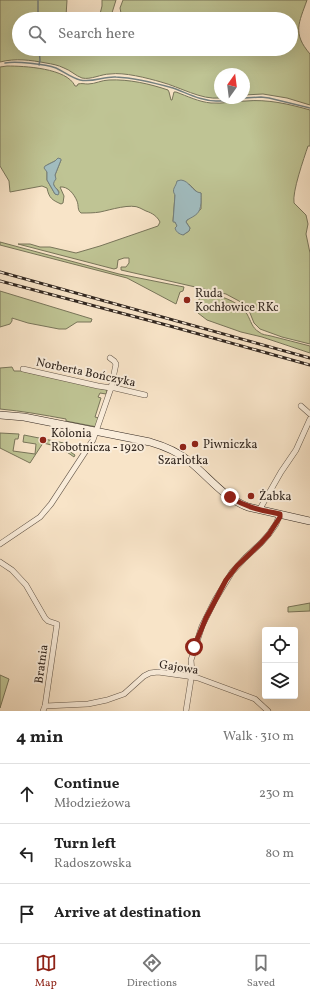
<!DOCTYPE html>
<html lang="en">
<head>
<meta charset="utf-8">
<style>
	:root { --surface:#fff; --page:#f2f2f2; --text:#222; --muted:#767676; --line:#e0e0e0; --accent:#8f2418 }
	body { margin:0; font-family:Vollkorn,serif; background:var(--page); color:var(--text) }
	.controls { position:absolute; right:12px; bottom:12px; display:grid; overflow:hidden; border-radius:4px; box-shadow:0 4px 16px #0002 }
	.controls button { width:36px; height:36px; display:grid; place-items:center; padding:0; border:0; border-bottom:1px solid var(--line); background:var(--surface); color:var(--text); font:20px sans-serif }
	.compass { position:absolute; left:214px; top:68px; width:36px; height:36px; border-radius:50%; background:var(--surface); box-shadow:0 4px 16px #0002; rotate:14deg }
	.stop { position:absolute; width:12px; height:12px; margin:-9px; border:3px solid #8f2418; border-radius:50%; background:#fff }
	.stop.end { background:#8f2418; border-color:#fff; box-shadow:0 1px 4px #0008 }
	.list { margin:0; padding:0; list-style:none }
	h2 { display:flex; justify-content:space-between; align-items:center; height:52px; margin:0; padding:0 16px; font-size:17px }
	h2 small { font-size:13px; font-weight:400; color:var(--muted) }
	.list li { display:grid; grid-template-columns:26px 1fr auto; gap:12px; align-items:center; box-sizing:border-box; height:60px; padding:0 16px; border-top:1px solid var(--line) }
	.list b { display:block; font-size:15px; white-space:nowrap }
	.list p { margin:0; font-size:13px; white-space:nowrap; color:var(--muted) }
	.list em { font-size:13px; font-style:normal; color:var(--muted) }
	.icon { flex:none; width:22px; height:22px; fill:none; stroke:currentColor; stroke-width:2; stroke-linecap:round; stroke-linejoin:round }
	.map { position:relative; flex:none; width:310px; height:711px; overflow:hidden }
	.search { position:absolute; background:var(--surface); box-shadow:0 4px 16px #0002; left:12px; right:12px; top:12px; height:44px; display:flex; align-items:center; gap:10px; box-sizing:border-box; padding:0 14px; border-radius:22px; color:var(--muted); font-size:15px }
	.sheet { height:232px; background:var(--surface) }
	nav { display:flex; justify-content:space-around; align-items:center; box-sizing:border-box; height:56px; border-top:1px solid var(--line); background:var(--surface); font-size:11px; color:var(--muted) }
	nav a { display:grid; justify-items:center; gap:2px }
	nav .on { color:var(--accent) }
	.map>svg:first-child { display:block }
	.green { fill:#bfc494; stroke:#78755a; fill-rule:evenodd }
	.water { fill:#a1bcbf; stroke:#74807f }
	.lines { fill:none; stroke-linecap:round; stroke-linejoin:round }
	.stream { stroke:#74807f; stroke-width:1.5 }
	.street-casing { stroke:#635649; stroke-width:6 }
	.secondary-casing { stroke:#31261f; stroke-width:8 }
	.street { stroke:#faeddb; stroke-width:5 }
	.secondary { stroke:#faeddb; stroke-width:7 }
	.rail-casing { stroke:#31261f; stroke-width:3 }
	.rail { stroke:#faeddb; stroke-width:1.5; stroke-dasharray:4.5; stroke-linecap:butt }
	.route { stroke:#8f2418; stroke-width:5 }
	.poi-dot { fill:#8f2418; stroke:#faeddb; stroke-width:1.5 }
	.labels { text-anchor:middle; stroke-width:4; stroke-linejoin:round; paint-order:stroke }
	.poi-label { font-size:12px; fill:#31261f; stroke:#faeddb; text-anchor:start }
	.street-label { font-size:12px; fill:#31261f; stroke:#faeddb }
</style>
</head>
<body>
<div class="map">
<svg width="310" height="711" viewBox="0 0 310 711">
	<rect width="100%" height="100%" fill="#f8e4c8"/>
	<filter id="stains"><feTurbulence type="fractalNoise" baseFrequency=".005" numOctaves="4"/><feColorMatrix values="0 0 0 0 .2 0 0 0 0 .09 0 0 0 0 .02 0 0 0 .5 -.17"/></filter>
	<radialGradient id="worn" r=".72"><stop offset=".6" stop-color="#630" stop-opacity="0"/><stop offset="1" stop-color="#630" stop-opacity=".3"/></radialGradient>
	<g class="green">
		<path d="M0,0H67L66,16L67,19H19V49H291V19H134C132,13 126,15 121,13L120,8L123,0H307C299,23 292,33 310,54V105L287,98L263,94L244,95V74H220V98C201,100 180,87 161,82C147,78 124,72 110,74C101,74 91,80 82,78C76,76 70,70 64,68C58,65 52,64 46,63C30,60 16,58 0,62Z"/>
		<polygon points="102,0 116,0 111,16 111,17 110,19 92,19 100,14 102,6"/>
		<path d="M7,66C24,66 67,68 75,86H77L78,84C82,83 84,84 88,84C95,84 102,80 109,80C129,79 150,84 168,90L169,92L171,100H172L174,92H176C187,96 199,102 211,103C223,104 234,101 246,101C267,99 289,104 310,110V146H308C304,158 292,192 294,203L306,215L308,224L306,234L310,253V344L282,337L260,329L254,323L250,313L243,305L239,301L226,294L121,270V267H126L129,263V258H124L118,260L117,268L114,269L18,244H30L40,247H50L76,253L100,246L158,226L160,222C157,216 152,213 146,211C144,210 142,209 140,208C131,203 110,210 100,212C94,213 88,213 81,213C77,210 79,206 77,201C74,194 68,186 60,187L64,196L63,203L61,204C52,200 49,198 47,188L42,186L10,192L9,181L0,166V67ZM61,160L55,175V179C50,186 57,187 59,192L58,194H55L47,180V165L55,161ZM189,184L198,193H201V209L187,220L186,222L190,228L189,231L183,235L175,222L173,221L175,195Z"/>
		<polygon points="0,242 119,274 184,287 183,291 180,292 176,304 127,278 0,245"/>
		<polygon points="0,291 92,319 91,322 77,322 66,329 59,329 28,323 12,318 12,321 10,324 0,327"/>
		<path d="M200,292C217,295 237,299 247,314C251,321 252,328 259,332C262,335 267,335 271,336C284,339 297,343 310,346V353L262,337L241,332L207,320L198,313L196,308L200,297Z"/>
		<path d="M12,367L14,371H22L107,390V391L106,394L100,393L98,397L101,398L95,417L99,418L97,427L66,421V419C44,415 22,411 0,409V368Z"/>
		<path d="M0,433L19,434L18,439H15L13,451L35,454L36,444L23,442L24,435L64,443L63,447L75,455L74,457C63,449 57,446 43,443L30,463L0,448Z"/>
		<polygon points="310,603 310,611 288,612 288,607"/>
		<polygon points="0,675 9,679 0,708"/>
	</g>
	<g class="water">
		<path d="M58,158L61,159V160L55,175L56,179C50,186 57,187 59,193L58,195L55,194L47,180V172L44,168L45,166L55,161Z"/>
		<path d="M181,180C190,181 192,192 201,193C201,196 201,199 201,203C200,214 196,215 187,220L186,222L190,228L189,231L183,235C179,234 176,232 175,228L177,226L175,222H173L175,195C171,189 176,187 177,181Z"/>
	</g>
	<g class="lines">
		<g class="stream">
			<polyline points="38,19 38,0"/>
			<path d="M5,63C16,61 45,64 56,68C64,72 72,78 80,80C93,83 104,76 116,77C135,78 155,83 173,88C187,93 201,101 216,101C225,101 235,99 244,98"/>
			<polyline points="39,65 40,60 39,49"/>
			<polyline points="244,98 261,97 269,98 310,108"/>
		</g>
		<defs>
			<g id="street">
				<polyline points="23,369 98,386 111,388 115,388 145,395"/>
				<polyline points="301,406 310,414"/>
				<polyline points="260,510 261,507 281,472 296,450 310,419"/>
				<polyline points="0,544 40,517 51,504 93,440 111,388 116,364 114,361 110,358"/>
				<polyline points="0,562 12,570 26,585 45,618 48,621 57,624 45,706"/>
				<polyline points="43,711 45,706 88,704 107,700 124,694 144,676 150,673 158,672 187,676 198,678 255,699 268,711"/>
				<polyline points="186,711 192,673 191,660 202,626 215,600 232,572 245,558 261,543 269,534 276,524 280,514"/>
			</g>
			<path id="secondary" d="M0,415L24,417L150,442C164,446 178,452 189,461C209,477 224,498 248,507L310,521"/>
		</defs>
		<use href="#street" class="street-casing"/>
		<use href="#secondary" class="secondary-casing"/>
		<use href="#street" class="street"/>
		<use href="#secondary" class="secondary"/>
		<defs>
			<g id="rail">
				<polyline points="0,272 310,358"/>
				<polyline points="0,281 170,326 310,365"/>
			</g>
		</defs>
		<use href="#rail" class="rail-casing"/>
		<use href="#rail" class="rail"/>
	</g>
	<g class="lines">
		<path class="route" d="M194,647L206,618L226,580L237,566L261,543L269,534L280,517V514C261,510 247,508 230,497"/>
	</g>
	<g class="poi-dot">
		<circle cx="187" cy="300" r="4"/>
		<circle cx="43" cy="440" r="4"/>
		<circle cx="195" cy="444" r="4"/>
		<circle cx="183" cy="447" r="4"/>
		<circle cx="251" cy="496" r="4"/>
	</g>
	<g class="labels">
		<g class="poi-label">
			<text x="195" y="297">Ruda<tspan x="195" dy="14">Kochłowice RKc</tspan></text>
			<text x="51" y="437">Kolonia<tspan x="51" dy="14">Robotnicza - 1920</tspan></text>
			<text x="203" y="448">Piwniczka</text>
			<text x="183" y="464" text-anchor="middle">Szarlotka</text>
			<text x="259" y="500">Żabka</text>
		</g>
		<g class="street-label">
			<text transform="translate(86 372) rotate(12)" y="4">Norberta Bończyka</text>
			<text transform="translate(41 664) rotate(-82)" y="4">Bratnia</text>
			<text transform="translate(179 667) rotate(9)" y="4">Gajowa</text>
		</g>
	</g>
	<rect width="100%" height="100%" filter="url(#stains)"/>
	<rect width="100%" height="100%" fill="url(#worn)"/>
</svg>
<div class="controls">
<button><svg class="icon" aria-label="locate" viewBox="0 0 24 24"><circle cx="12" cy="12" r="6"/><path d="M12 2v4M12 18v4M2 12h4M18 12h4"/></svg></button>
<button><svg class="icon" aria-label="layers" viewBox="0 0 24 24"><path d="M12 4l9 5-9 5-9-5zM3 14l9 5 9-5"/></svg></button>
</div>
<svg class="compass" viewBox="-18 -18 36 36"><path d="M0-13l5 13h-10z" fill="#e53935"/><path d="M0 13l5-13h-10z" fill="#767676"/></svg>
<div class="stop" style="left:194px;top:647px"></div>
<div class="stop end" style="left:230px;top:497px"></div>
<div class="search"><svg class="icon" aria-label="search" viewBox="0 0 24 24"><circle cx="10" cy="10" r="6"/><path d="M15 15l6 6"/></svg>Search here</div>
</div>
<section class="sheet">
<h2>4 min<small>Walk · 310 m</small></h2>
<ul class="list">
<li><svg class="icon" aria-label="ahead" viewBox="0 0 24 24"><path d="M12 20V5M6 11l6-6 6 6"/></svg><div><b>Continue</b><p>Młodzieżowa</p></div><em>230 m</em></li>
<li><svg class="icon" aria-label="left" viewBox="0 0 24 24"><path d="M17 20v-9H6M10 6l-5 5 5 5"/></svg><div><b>Turn left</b><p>Radoszowska</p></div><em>80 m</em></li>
<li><svg class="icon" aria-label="arrive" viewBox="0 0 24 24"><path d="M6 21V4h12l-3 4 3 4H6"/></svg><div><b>Arrive at destination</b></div></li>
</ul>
</section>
<nav>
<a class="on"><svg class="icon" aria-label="map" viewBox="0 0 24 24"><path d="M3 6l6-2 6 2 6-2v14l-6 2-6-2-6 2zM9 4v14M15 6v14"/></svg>Map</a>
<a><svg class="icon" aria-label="directions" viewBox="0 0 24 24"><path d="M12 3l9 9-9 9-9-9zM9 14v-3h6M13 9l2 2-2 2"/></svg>Directions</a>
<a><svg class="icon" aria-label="saved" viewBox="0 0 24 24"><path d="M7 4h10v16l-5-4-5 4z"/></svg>Saved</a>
</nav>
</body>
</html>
